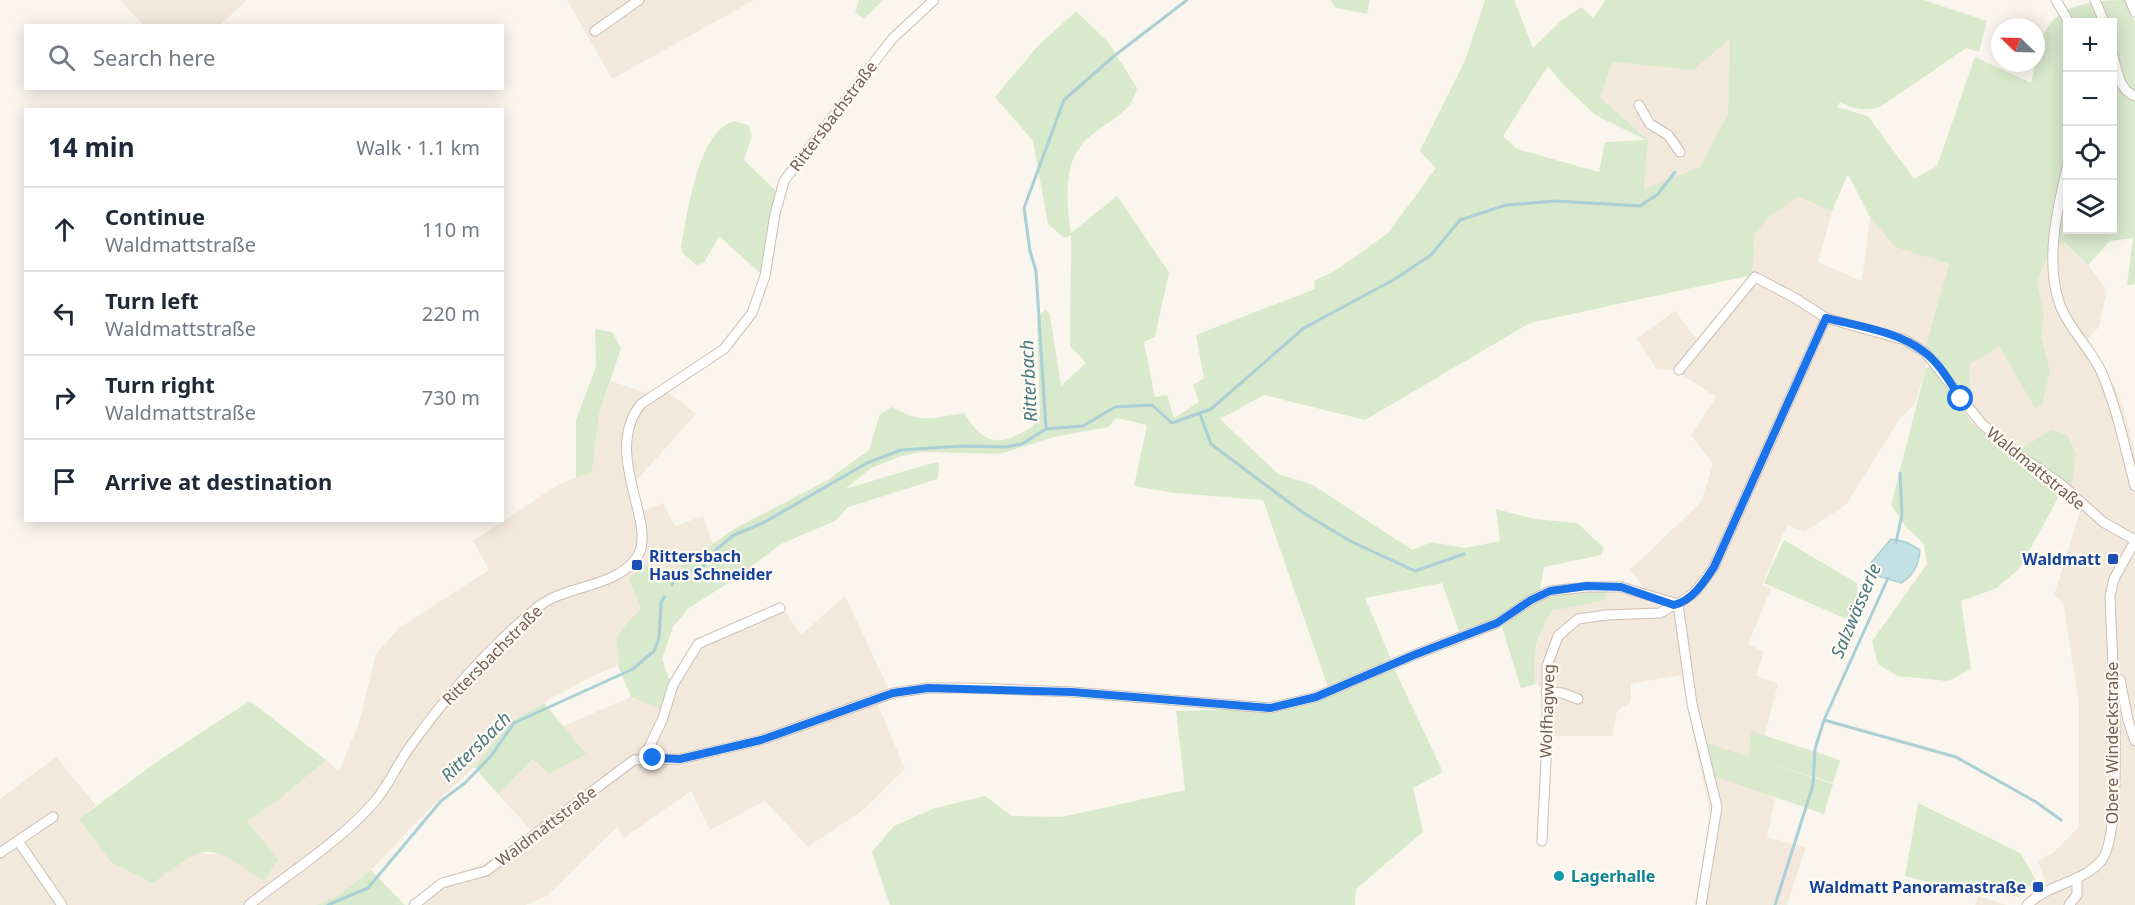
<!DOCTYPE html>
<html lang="en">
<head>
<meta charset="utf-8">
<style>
	:root { --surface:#fff; --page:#f2f2f3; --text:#1f2937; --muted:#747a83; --line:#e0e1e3 }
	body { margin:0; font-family:"Noto Sans",sans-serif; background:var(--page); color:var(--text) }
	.controls { position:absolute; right:18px; top:18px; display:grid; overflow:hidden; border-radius:0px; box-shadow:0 3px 15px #0003 }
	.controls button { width:54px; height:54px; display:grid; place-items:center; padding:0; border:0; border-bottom:2px solid var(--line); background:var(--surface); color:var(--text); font:30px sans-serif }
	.compass { position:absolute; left:1991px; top:18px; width:54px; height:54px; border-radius:50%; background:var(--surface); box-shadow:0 3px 15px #0003; rotate:293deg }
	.stop { position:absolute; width:18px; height:18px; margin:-14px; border:4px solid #1a73e8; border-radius:50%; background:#fff }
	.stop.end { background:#1a73e8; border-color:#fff; box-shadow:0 2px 6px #0008 }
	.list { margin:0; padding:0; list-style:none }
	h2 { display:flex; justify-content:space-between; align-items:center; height:78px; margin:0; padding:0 24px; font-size:26px }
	h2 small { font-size:20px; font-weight:400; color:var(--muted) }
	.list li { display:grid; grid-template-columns:39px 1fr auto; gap:18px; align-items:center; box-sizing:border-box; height:84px; padding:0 24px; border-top:2px solid var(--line) }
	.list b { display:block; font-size:22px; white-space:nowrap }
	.list p { margin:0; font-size:20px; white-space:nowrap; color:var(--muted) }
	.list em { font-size:20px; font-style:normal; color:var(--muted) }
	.icon { flex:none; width:33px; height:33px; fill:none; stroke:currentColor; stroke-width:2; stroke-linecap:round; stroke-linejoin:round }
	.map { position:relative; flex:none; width:2135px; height:905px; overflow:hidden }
	.search { position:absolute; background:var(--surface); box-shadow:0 3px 15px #0003; left:24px; top:24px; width:480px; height:66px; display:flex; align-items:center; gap:15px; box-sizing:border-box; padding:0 21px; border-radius:0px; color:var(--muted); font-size:22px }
	.panel { position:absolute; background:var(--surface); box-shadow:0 3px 15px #0003; left:24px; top:108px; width:480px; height:414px; border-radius:0px }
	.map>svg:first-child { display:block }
	.residential { fill:#f3e8dc }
	.green { fill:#d8e9cc; fill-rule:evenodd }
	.water { fill:#c3e0e4; stroke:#aacfd5; stroke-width:1.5 }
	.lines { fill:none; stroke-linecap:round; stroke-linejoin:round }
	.stream { stroke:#aacfd5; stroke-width:3 }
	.minor-casing { stroke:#cdbeb3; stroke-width:11 }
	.minor { stroke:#fff; stroke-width:9 }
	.route { stroke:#1a73e8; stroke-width:8 }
	.transit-dot { fill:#1a4fb4; stroke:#fefaf4; stroke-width:2 }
	.culture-dot { fill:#0f9aa8; stroke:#fefaf4; stroke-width:2 }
	.labels { text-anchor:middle; stroke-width:4.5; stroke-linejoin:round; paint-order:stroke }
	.street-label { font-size:16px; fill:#765d51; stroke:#fefaf4 }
	.transit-label { font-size:16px; font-weight:bold; fill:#164399; stroke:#fefaf4; text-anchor:end }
	.culture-label { font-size:16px; font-weight:bold; fill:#0d838f; stroke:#fefaf4; text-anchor:start }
	.water-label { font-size:18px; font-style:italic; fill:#49787f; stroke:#fefaf4 }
</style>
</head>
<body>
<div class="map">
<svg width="2135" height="905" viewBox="0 0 2135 905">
	<rect width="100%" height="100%" fill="#fbf6ed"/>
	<g class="residential">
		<polygon points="120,0 247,0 220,25 144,26"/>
		<polygon points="567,0 754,0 612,79"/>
		<polygon points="1730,38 1728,114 1700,167 1644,190 1648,140 1600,97 1613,62 1693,70"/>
		<polygon points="1798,197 1832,211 1818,262 1862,281 1870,217 1895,247 1949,264 1925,348 1926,368 1915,404 1901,417 1846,505 1804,532 1787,525 1762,585 1771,589 1748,644 1764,652 1756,675 1778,684 1751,787 1775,798 1767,837 1806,847 1787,905 1704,905 1711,820 1681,675 1631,684 1631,702 1617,711 1612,736 1551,736 1543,688 1537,685 1531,663 1542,629 1552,611 1605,600 1603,583 1644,588 1630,570 1696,507 1702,499 1713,464 1691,435 1716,397 1677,371 1656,369 1637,338 1675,311 1698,341 1752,275 1755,234 1770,216"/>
		<polygon points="2064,243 2088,265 2107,290 2099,327 2088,338 2121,399 2135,453 2135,905 2022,905 2047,887 2038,861 2054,852 2079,827 2079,704 2063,602 2054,595 2080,512 2071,498 2052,430 2009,455 1973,424 1969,365 1999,345 2035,408 2050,370 2041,336 2044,315 2037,281 2051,247"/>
		<polygon points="611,381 646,393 661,386 696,414 635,482 640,512 663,503 675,526 703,516 713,544 703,556 663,575 642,609 621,631 621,658 618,666 588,678 511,721 474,767 430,808 371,870 339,895 316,905 0,905 0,799 56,757 96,805 79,819 153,882 194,853 277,858 247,821 282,797 326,760 339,771 359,723 376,654 399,628 489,570 473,541 559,484 592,472 599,414"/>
		<polygon points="845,596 893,698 878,705 905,769 863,810 808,847 765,801 710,830 691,791 624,838 617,827 547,896 525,905 410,905 432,885 486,862 532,831 498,794 534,759 585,754 563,726 631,697 661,709 670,681 688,650 700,638 781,605 801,635"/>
		<polygon points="1978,896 2007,905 1975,905"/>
	</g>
	<g class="green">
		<polygon points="859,0 883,0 864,19 855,12"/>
		<polygon points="1330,0 1370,0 1367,14 1336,8"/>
		<path d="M1485,0H1514L1533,48L1561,21L1581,7L1593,18L1606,0H1923L1987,21L1979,52L1966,48L1880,107C1864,111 1854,110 1840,102L1837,107L1868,116L1914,179L1937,166L1975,57L2031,83C2035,68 2036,47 2044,33C2062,0 2101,0 2135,0V10L2131,12L2135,23V284L2127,285L2133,238L2110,241L2088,265L2065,243L2051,247L2037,281L2044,315L2041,336L2050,370L2042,404L2035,408L1999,346L1969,365L1972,408L1925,348L1949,264L1895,247L1870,217L1848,174L1832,211L1798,197L1770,216L1755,234L1752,275L1530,323L1365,420L1264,395L1220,419L1278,474L1313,485L1412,550L1432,542L1465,548L1500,541L1496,509L1535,519L1577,523L1604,548L1601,555L1544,567L1540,590L1496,618L1459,631L1442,583L1365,598L1391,659L1328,687L1263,500L1175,493L1134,486L1147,425L1117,418L1108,427L1054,437L999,454L921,452L902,456L871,468L845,489L929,464L939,462L938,479L848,507L835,521L781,544L736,578L689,608L673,627L662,659L670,681L661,709L631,697L618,666C622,656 616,650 617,641C619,629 633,618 641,609L629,579L643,564L663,574L703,556L713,544L734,529L826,481L869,450L880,414L892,407C921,424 933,418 964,413C979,436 992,449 1019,434C1030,429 1035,426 1040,415L1037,317L1046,309L1050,315L1061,386L1086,363L1070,346L1071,235L1064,238L1048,224L1033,141L995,97L1037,47L1076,11L1109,43L1137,88C1130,119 1098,123 1080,147C1063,169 1067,207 1071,233L1117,196L1169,272L1155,337L1144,342L1155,397L1167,395L1174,418L1199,402L1193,385L1204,378L1196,335L1315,289L1314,281L1335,271L1388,233L1436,168L1420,151L1465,61ZM2068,22H2112V230H2068ZM1730,39L1728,114L1700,167L1644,189L1648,140L1600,97L1613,62L1693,70ZM1548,66L1562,83L1595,115L1646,140L1605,142L1599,172L1517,149L1503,136Z"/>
		<path d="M734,121L748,125L752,136L744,160L776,191L761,274L719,236L704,263L696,265L683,253L681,247C688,213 697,132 734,121Z"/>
		<polygon points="595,329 612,332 621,348 599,414 592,472 576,478 576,420 596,366"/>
		<polygon points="1932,367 1973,424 2057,490 2058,498 2020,568 1997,588 1961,601 1971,669 1948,681 1897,676 1878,664 1872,641 1927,564 1924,544 1908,529 1891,505 1926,368"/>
		<polygon points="2052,430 2068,436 2076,454 2071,489 2018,450"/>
		<polygon points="1784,540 1857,583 1860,625 1764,583"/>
		<path d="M1604,590L1606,600L1552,611C1537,636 1530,655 1536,684L1521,688L1502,627L1522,610L1546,597Z"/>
		<polygon points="1394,668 1443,772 1413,788 1423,832 1356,889 1355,905 890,905 872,852 894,826 935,808 985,796 1012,816 1062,817 1185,790 1176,711 1270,708 1326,698"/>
		<path d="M250,701L326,760L282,797L247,821L278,859L264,881C206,843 210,841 153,883L111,862L79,819L162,758Z"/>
		<polygon points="544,703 586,754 549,773 533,759 498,794 474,767 511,721"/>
		<polygon points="1751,731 1840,760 1833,783 1760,760 1833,784 1824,814 1714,776 1706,743 1749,757"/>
		<polygon points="1918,803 2020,853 2036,880 2019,897 1974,887 1964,892 1905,876"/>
		<polygon points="371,870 405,905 316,905 339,895"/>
	</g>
	<path class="water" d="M1891,539L1906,542L1920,550C1919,564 1913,576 1901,583L1874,575L1870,564Z"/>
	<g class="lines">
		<g class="stream">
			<polyline points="1200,414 1211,444 1302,512 1350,541 1415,571 1464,554"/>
			<polyline points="1046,429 1083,426 1115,407 1152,405 1172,423 1211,409 1304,328 1395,279 1431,255 1460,220 1506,205 1556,201 1640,206 1658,194 1675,172"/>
			<polyline points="1896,542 1902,515 1900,473"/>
			<polyline points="672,585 679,574 702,568 717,549 734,535 763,523 867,463 901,450 963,446 1006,447 1022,444 1046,429 1036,271 1030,251 1024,208 1064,100 1114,56 1187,0"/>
			<polyline points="1824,720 1956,757 2036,802 2061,820"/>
			<polyline points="328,905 368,888 441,801 465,783 491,756 514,723 633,669 654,651 659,638 661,603 664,597"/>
			<polyline points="1775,905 1813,785 1815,749 1824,720 1888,578"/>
		</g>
		<defs>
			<g id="minor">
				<polyline points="2056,0 2069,22"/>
				<polyline points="2095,0 2104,22"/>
				<polyline points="2130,0 2135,12"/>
				<polyline points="595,31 639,0"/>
				<path d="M2112,52C2117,68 2118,90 2135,96"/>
				<polyline points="1639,105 1650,124 1668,135 1680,152"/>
				<path d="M2068,163C2058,206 2044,261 2060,305C2069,329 2090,348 2101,371C2117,408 2125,448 2135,486"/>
				<polyline points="1679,370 1755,277 1795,298 1826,318 1905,340 1925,352 1981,423 2016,453 2061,484 2103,522 2135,540"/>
				<polyline points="1678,604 1692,704 1717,807 1701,905"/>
				<polyline points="2112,676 2120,680 2128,720 2135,741"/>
				<polyline points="1546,692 1562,693 1578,699"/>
				<polyline points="644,758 663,718 673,685 698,644 780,608"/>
				<polyline points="18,841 62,905"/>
				<polyline points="1542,841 1547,741 1547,666 1558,636 1578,619 1606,615 1660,613 1674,605"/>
				<polyline points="0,853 53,817"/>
				<path d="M249,905C289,873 341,841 375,801C390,784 398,762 412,744C447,695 491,646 538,607C566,584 615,589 637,557C659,525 601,454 641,404L724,349L752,313L765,276L775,214L784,181L892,39L934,0"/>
				<polyline points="414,905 442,883 486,871 634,760 680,759 761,740 893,693 928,688 971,688 1072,692 1270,708 1316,697 1414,655 1497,623 1531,600 1550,591 1587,587 1621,587 1678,604 1695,592 1714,567 1826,318"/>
				<path d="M2027,905C2048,884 2082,883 2101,861C2126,832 2111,643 2110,596L2114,579L2135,541"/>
				<polyline points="2069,905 2077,895 2077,878"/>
			</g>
		</defs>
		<use href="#minor" class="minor-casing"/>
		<use href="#minor" class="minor"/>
	</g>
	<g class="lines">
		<path class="route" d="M653,758L680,759L761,740L893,693L928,688L1072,692L1270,708L1316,697L1414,655L1497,623L1531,600L1550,591L1587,586L1621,587L1674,605C1693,600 1704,582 1714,567L1826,318C1858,326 1896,331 1923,351C1940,363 1950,383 1961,399"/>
	</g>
	<g class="transit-dot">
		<rect x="2107" y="553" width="12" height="12" rx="3"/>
		<rect x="631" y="559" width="12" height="12" rx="3"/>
		<rect x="2032" y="881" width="12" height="12" rx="3"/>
	</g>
	<circle class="culture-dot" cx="1559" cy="876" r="6"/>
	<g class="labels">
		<g class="street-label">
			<text transform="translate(833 116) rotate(-53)" y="6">Rittersbachstraße</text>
			<text transform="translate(2036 468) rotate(39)" y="6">Waldmattstraße</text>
			<text transform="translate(492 655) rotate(-45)" y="6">Rittersbachstraße</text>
			<text transform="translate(1547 711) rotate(-88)" y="6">Wolfhagweg</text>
			<text transform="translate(2112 743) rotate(-90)" y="6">Obere Windeckstraße</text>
			<text transform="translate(546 826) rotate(-37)" y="6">Waldmattstraße</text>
		</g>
		<g class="transit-label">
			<text x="649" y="562" text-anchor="start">Rittersbach<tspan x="649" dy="18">Haus Schneider</tspan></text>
			<text x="2101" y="565">Waldmatt</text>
			<text x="2026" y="893">Waldmatt Panoramastraße</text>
		</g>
		<g class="culture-label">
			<text x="1571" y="882">Lagerhalle</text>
		</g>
		<g class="water-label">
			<text transform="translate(1029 381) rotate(-93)" y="6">Ritterbach</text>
			<text transform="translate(1856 611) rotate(-67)" y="6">Salzwässerle</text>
			<text transform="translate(476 747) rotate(-45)" y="6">Rittersbach</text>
		</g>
	</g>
</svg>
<div class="controls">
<button>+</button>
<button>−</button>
<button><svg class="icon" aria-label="locate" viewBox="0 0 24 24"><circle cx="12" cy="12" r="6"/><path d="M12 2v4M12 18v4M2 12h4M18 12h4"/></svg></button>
<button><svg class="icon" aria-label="layers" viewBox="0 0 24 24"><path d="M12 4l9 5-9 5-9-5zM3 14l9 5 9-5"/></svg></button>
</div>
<svg class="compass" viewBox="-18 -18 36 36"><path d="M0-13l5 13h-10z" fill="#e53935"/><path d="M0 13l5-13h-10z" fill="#747a83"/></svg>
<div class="stop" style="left:1961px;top:399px"></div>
<div class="stop end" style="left:653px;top:758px"></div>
<div class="search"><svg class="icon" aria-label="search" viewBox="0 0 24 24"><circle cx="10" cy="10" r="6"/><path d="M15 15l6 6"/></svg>Search here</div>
<section class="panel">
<h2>14 min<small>Walk · 1.1 km</small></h2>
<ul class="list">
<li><svg class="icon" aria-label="ahead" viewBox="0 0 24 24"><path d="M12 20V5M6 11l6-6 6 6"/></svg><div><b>Continue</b><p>Waldmattstraße</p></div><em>110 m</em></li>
<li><svg class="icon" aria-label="left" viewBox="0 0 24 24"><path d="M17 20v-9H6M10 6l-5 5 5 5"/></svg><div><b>Turn left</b><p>Waldmattstraße</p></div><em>220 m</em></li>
<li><svg class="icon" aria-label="right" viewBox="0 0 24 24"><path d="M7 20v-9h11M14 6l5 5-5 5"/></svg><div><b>Turn right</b><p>Waldmattstraße</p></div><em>730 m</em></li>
<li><svg class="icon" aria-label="arrive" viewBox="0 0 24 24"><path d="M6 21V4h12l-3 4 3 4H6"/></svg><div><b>Arrive at destination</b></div></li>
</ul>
</section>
</div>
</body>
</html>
